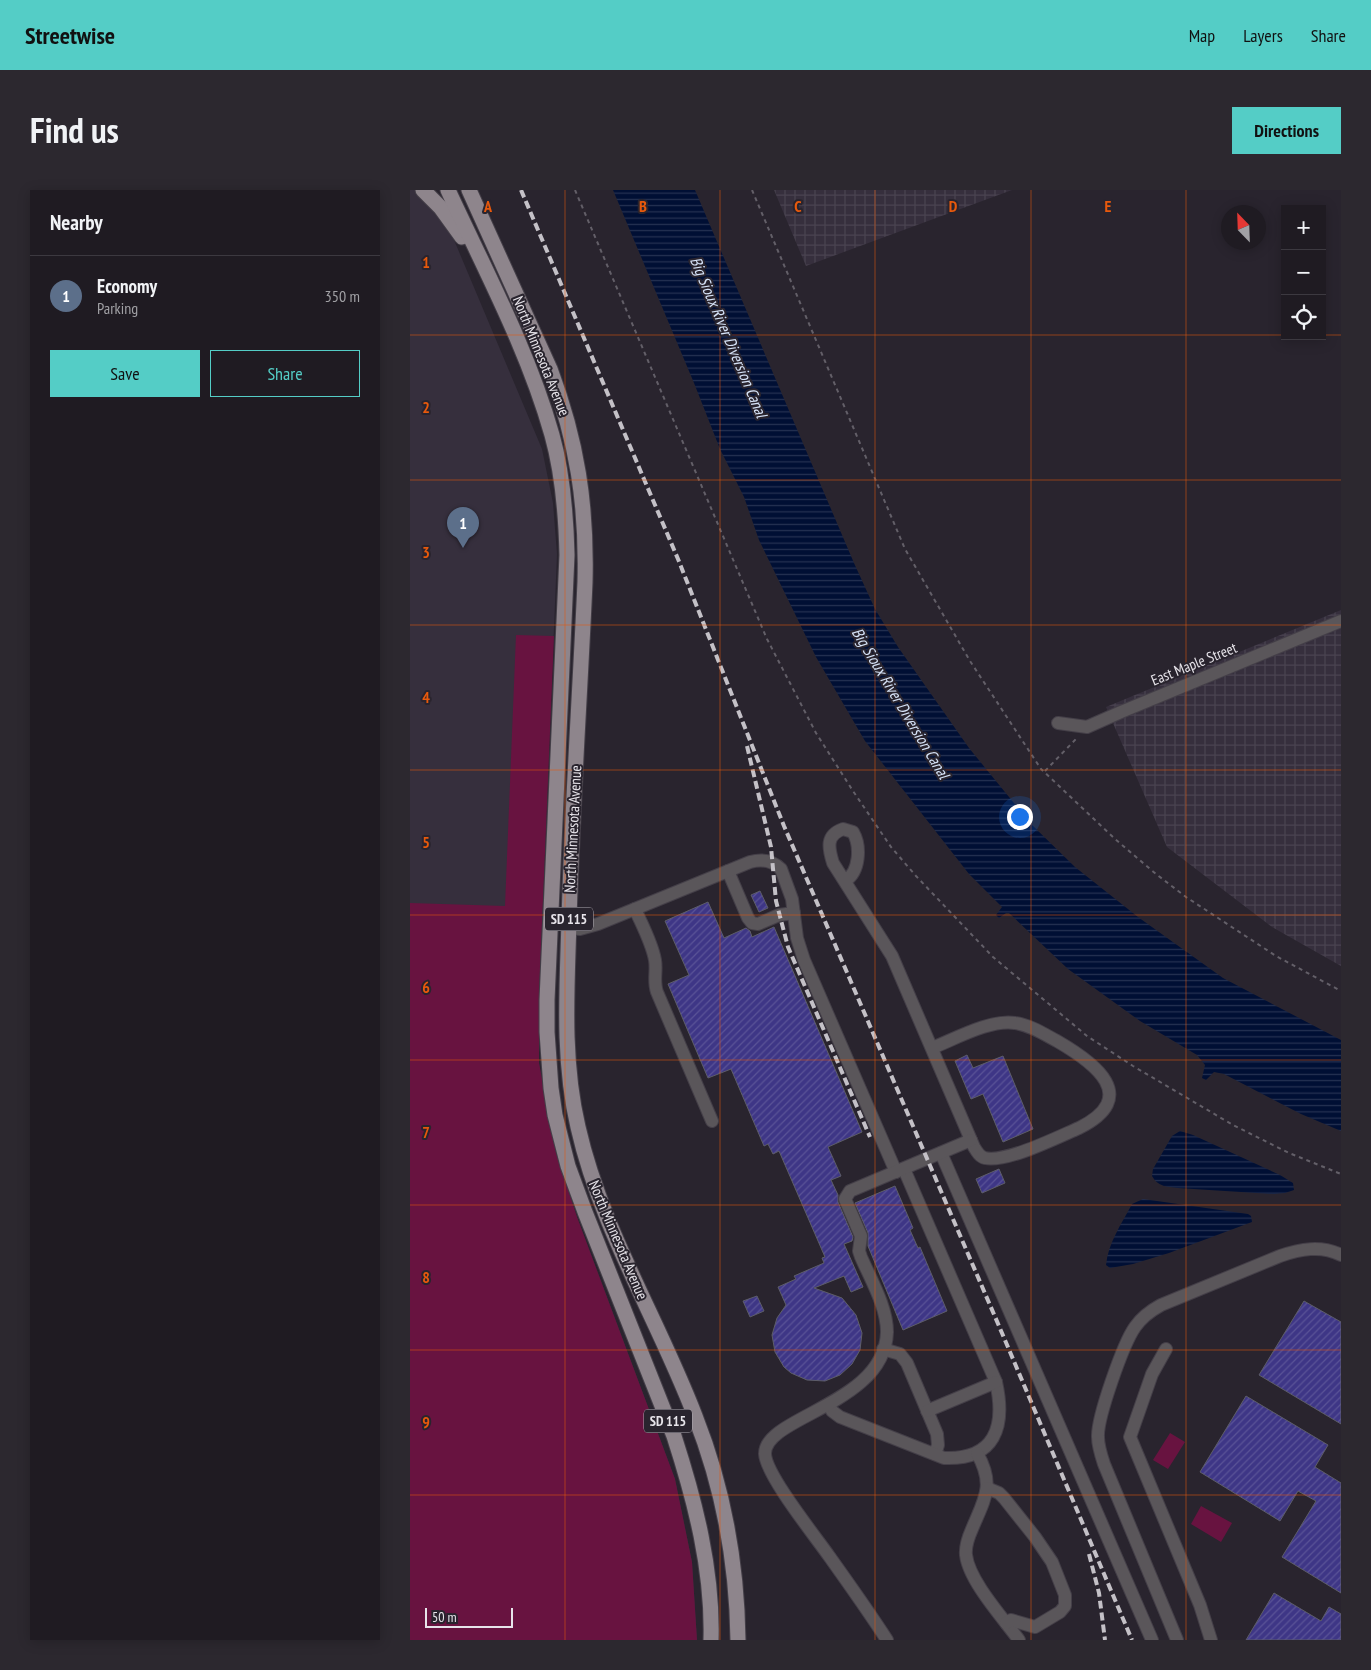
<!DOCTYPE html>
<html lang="en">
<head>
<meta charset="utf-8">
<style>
	:root { --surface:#1f1b22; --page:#2c282f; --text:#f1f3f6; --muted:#a1a1a5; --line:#3c3940; --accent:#54cdc6 }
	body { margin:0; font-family:"PT Sans Narrow",sans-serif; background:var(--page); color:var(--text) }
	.controls { position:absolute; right:15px; top:15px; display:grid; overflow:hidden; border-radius:0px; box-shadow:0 2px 12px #0003 }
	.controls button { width:45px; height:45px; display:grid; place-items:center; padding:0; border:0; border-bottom:1px solid var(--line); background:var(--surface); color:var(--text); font:25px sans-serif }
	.compass { position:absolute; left:811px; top:15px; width:45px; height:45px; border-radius:50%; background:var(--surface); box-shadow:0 2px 12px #0003; rotate:337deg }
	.scale { position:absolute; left:15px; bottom:12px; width:88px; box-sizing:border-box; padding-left:5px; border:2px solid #e7e4ea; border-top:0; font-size:14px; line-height:18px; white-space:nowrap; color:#e7e4ea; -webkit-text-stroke:4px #29242e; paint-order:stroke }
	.you { position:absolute; left:609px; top:626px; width:18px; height:18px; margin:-12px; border:4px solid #fff; border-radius:50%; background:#1a73e8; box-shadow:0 0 0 8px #1a73e833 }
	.badge { display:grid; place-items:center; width:32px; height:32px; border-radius:50%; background:var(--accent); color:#fff; font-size:16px; font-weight:700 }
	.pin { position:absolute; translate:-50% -41px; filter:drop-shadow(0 1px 2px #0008) }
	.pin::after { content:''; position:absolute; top:26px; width:18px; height:15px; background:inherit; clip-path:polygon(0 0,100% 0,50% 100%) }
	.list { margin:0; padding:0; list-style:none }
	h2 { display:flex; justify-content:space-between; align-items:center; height:65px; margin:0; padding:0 20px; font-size:21px }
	h2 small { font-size:16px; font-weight:400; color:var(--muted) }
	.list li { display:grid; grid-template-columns:32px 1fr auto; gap:15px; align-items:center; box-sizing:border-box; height:80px; padding:0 20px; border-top:1px solid var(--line) }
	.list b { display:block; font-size:19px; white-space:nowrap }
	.list p { margin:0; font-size:16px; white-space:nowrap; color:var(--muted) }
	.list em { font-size:16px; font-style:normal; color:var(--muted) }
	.actions { display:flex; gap:10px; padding:15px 20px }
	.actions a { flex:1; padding:11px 0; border:1px solid var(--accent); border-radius:0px; text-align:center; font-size:18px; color:var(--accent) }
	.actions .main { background:var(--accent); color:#111 }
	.icon { flex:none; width:28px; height:28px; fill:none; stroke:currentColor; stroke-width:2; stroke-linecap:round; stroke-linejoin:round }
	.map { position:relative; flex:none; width:931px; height:1450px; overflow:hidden; border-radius:0px }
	header { display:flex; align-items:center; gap:30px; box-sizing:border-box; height:70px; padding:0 25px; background:var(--accent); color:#111 }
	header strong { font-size:24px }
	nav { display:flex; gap:28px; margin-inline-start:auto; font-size:18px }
	.intro { display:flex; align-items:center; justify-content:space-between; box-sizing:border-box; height:120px; padding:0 30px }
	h1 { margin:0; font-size:35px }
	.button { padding:12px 22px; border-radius:0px; background:var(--accent); color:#111; font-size:18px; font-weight:700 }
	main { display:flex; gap:30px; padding:0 30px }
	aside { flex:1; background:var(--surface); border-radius:0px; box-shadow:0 2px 12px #0003 }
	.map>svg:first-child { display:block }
	.built { fill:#362f3d }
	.industrial { fill:url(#industrial-grid) }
	.green { fill:#681340 }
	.water { fill:url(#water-rules) }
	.building { fill:url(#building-hatch); stroke:#5d5d69 }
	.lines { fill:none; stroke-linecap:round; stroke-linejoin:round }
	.minor-casing { stroke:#443f48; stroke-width:14 }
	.major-casing { stroke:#443f48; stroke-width:17 }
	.path { stroke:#635f68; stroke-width:2; stroke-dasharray:4 4; stroke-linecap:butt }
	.minor { stroke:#5a565a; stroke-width:12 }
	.major { stroke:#8e858c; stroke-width:15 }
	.rail { stroke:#c4c1c7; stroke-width:4; stroke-dasharray:8 4; stroke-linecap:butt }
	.grid { fill:none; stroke:#e8590c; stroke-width:1; stroke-opacity:0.55 }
	.labels { text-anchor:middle; stroke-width:4; stroke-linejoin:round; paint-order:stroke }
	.shield { fill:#29242e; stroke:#aeaab2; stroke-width:1 }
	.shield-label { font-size:14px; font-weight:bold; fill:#e7e4ea }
	.street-label { font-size:15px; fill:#e7e4ea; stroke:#29242e }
	.water-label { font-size:16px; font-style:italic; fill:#d6e3f8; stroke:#29242e }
	.grid-label { font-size:16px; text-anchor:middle; font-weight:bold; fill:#e8590c; stroke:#29242e; stroke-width:4; stroke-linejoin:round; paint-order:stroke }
</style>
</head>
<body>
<header>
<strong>Streetwise</strong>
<nav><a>Map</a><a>Layers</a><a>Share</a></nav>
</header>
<div class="intro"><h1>Find us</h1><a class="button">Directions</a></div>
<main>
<aside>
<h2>Nearby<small></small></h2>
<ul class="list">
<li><span class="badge" style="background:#5c6f8a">1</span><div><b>Economy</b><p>Parking</p></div><em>350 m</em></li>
</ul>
<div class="actions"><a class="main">Save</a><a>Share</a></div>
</aside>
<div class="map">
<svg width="931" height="1450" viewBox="0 0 931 1450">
	<defs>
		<pattern id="industrial-grid" width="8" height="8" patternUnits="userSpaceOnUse" patternTransform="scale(1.25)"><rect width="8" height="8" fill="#362f3d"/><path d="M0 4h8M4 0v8" fill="none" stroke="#494350"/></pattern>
		<pattern id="water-rules" width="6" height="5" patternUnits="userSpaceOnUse" patternTransform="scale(1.25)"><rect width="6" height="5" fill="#000f34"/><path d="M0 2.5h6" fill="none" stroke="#253252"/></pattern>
		<pattern id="building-hatch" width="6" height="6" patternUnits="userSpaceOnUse" patternTransform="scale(1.25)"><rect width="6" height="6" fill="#3e3686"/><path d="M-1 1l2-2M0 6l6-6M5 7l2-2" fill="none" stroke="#5a5397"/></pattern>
	</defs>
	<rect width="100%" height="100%" fill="#29242e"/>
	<polygon class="built" points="0,0 23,0 132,259 143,313 147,364 129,805 129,873 146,963 167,1027 265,1289 282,1372 287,1450 0,1450"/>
	<g class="industrial">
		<polygon points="364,0 602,0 396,76"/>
		<polygon points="931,420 931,776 862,737 757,657 696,517"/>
	</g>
	<g class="green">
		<polygon points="106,445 144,446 129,805 129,873 146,963 167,1027 265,1289 282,1372 287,1450 0,1450 0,713 95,716"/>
		<polygon points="760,1243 775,1252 758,1279 743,1270"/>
		<polygon points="791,1316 822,1333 811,1352 781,1334"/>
	</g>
	<g class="water">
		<polygon points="203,0 285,0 444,373 465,419 488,457 559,558 621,634 665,677 728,727 813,788 931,850 931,941 891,924 814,884 804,882 796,890 792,888 795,875 787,865 730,831 658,779 599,723 596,723 589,728 586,725 592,717 559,684 455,551 406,467 349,350 334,307 310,259 284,193"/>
		<path d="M770,941L783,945L870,985L883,993L884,1000L875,1003L864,1004L768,998C757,997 747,996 742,986L743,979L762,946Z"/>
		<path d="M733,1009L838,1024L841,1026L842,1032L759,1063L723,1074L700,1078L696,1075C698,1053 712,1033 722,1014Z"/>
	</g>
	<g class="building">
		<polygon points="350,701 358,718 349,722 341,705"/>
		<polygon points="298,712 314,748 336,738 340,741 342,747 364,737 452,942 418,957 431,986 421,990 428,1005 428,1012 443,1047 442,1051 434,1054 453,1097 441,1102 434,1086 404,1098 432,1108 446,1125 452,1143 450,1160 442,1174 430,1185 415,1191 397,1190 381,1183 374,1177 365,1162 362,1145 367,1128 376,1115 368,1097 386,1089 384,1086 414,1073 412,1068 415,1067 369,961 363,964 358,954 354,956 321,879 298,888 258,794 279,785 255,731"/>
		<polygon points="557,865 563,878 593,866 623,939 593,952 573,904 561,909 545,871"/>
		<polygon points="589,979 595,993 572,1003 566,989"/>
		<polygon points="485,996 503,1038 500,1040 508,1058 510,1057 537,1121 493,1140 458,1056 458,1043 445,1013"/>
		<polygon points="347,1106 354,1121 340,1127 333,1111"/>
		<polygon points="894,1111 931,1132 931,1234 849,1185"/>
		<polygon points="836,1206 918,1255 905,1277 931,1293 931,1403 872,1367 906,1311 888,1301 870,1331 790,1282"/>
		<polygon points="864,1403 911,1431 919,1417 931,1424 931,1450 836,1450"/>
	</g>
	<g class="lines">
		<defs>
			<g id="minor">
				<polyline points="648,533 677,537 711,522 931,431"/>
				<polyline points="318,681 338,728 342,733 348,734 369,725 384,723"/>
				<path d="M435,691C450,682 451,656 443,642L433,639C416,645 418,657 423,673L482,766L564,957C567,962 570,967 575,968C596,973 648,947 669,938C731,907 685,873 647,851C634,844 620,835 605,833C580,829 545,849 522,858"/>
				<path d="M225,719C232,735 242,753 245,770C247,781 243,791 247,802L302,931"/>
				<path d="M158,738L170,739L188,734L340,672C351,669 362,670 371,679L382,709L387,748L394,770L486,982"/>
				<polyline points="531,963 742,1450"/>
				<polyline points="473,1159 490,1164 497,1173 527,1244 528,1255 525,1264"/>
				<polyline points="756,1159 742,1184 720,1247 790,1415 801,1450"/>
				<path d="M419,1214L422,1221L430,1227L534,1268C585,1270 596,1237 586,1192L494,979"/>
				<polyline points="517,1221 586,1192"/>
				<path d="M567,1263C585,1295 575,1308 562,1339C558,1348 555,1356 556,1365C559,1391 593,1428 609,1450"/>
				<polyline points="577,1298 589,1303 594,1308 625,1347 642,1372 655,1405 655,1416 650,1422 625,1437 601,1430 596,1433"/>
				<path d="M477,1450C459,1422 439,1394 419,1366C405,1346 356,1285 355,1264C354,1226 475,1215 477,1142C477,1117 461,1090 451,1067L449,1061L451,1046L435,1009L440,1001L561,950"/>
				<path d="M767,1450L694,1274C691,1265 688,1256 688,1247C687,1228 713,1154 725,1137C732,1127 740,1121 751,1115L870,1066C890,1059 911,1055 931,1065"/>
			</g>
			<g id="major">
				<polyline points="13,0 31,18 52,47"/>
				<path d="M38,0C75,80 118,160 142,245C153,284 156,324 157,365L137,810V842L141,898L145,925L158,976L175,1022L264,1246C285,1311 303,1380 301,1450"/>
				<path d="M59,0L140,179C167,251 177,314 175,392C170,505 162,618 159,731C157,800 152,869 168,937C191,1039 248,1129 285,1226C313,1297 327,1373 328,1450"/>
			</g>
		</defs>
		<use href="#minor" class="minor-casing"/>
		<use href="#major" class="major-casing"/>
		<g class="path">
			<polyline points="165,0 357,449 406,543 443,601 481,657 506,686 583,767 677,846 723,876 823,935 879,963 931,984"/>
			<polyline points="342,0 495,359 560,471 631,579 705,649 746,684 776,707 866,766 931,801"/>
			<polyline points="635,581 666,549"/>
		</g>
		<use href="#minor" class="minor"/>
		<use href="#major" class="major"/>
		<g class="rail">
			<polyline points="111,0 268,369 374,636 589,1136 722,1450"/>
			<polyline points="337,556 361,657 366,711 378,757 460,947"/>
			<polyline points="679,1364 689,1403 695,1450"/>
		</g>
	</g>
	<path class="grid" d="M155,0V1450M310,0V1450M465,0V1450M621,0V1450M776,0V1450M0,145H875M912,145H931M0,290H931M0,435H931M0,580H931M0,725H931M0,870H931M0,1015H931M0,1160H931M0,1305H931"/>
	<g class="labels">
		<g class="shield">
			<rect x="135" y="717.5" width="48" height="23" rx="4"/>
			<rect x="234" y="1219.5" width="48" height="23" rx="4"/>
		</g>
		<g class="shield-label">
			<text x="159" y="734">SD 115</text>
			<text x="258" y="1236">SD 115</text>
		</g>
		<g class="street-label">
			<text transform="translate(131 166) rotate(68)" y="5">North Minnesota Avenue</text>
			<text transform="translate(784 474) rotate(-22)" y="5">East Maple Street</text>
			<text transform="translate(163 639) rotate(-87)" y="5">North Minnesota Avenue</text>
			<text transform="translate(208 1050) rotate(67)" y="5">North Minnesota Avenue</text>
		</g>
		<g class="water-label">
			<text transform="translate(319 147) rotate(67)" y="6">Big Sioux River Diversion Canal</text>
			<text transform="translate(491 513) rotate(59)" y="6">Big Sioux River Diversion Canal</text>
		</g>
	</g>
	<g class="grid-label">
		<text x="78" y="22">A</text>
		<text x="233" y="22">B</text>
		<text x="388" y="22">C</text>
		<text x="543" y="22">D</text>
		<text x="698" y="22">E</text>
		<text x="16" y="78">1</text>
		<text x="16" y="223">2</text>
		<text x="16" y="368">3</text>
		<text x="16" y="513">4</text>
		<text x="16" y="658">5</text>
		<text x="16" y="803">6</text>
		<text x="16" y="948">7</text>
		<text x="16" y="1093">8</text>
		<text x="16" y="1238">9</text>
	</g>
</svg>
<div class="controls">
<button>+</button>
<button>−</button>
<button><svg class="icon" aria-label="locate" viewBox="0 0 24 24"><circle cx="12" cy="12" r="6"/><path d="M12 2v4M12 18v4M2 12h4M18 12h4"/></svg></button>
</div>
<svg class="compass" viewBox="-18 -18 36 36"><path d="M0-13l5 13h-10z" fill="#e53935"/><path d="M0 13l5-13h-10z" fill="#a1a1a5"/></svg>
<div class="scale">50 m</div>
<div class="you"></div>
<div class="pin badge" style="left:53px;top:358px;background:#5c6f8a">1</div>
</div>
</main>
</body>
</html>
